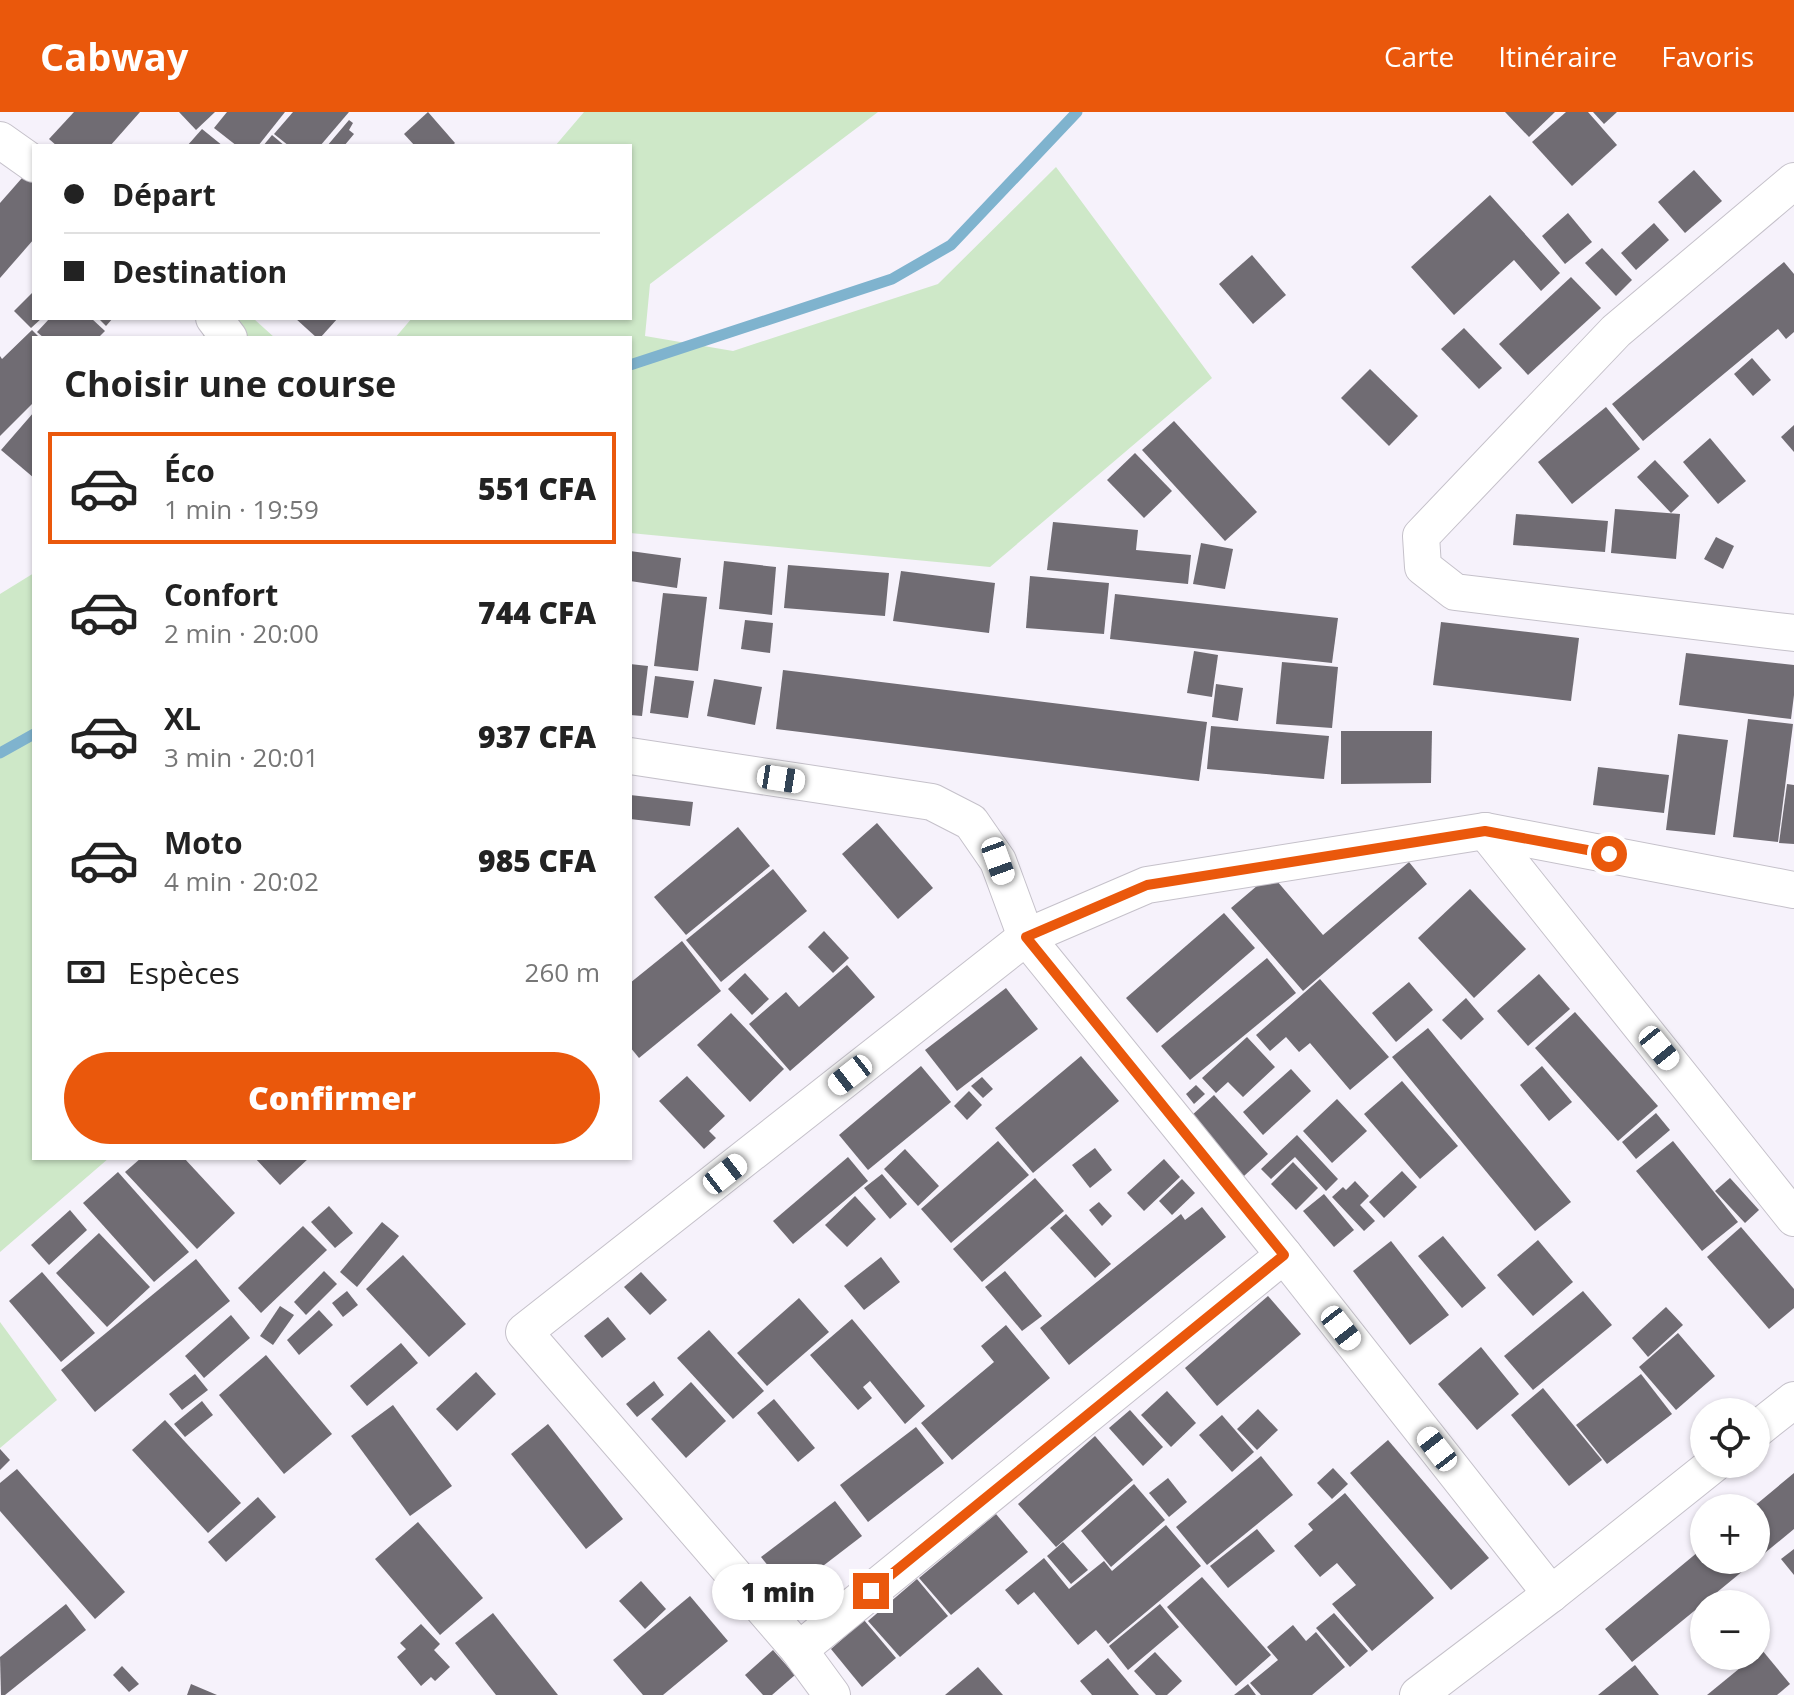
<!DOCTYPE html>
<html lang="fr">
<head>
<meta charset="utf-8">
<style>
	body { margin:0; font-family:"Open Sans",sans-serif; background:#f2f2f2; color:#222; height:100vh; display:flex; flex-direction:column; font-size:30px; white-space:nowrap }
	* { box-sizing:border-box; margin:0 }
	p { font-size:26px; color:#767676 }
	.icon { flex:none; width:44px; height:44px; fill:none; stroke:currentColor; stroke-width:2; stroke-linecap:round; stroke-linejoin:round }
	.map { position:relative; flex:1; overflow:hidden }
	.drawer { position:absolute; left:32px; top:224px; width:600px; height:824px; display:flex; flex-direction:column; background:#fff; border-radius:0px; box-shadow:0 2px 6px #0004 }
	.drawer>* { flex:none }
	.guide { position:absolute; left:32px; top:32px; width:600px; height:176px; border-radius:0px; box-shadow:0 2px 6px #0004; display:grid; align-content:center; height:176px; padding:0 32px; background:#fff }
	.fabs { position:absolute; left:1690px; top:1286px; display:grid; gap:16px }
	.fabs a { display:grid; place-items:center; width:80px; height:80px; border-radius:50%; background:#fff; box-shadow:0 2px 6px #0004; font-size:40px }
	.end { position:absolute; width:36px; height:36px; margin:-18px; border:10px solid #ea580c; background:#fff; box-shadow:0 0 0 4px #fff }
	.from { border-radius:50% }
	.bubble { position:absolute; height:56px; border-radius:28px; background:#fff; box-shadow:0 2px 6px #0004; font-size:26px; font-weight:800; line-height:56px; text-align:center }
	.car { position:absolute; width:24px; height:48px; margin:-24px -12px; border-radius:10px; box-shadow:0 0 6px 2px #0007; background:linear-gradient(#fff 24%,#345 0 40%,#fff 0 76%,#345 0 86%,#fff 0) }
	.guide b { display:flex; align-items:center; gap:28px; height:76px; font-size:30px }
	.guide b+b { border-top:2px solid #e0e0e0 }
	.guide i { width:20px; height:20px; background:#222 }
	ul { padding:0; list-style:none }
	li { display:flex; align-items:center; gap:24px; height:112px; margin:0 16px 12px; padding:0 16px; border:4px solid transparent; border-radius:0px }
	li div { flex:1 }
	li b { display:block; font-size:30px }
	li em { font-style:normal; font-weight:800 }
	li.selected { border-color:#ea580c }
	li>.icon { width:72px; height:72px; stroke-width:1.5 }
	h2 { padding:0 32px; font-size:36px; line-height:96px }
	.pay { display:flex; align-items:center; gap:20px; height:88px; padding:0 32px; font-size:30px }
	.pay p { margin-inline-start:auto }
	.primary-button { display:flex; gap:16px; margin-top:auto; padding:16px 32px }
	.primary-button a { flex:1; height:92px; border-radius:48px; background:#ea580c; color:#fff; font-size:32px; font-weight:800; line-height:92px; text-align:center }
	header { display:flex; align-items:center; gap:48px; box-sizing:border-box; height:112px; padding:0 40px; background:#ea580c; color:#fff }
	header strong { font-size:38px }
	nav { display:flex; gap:44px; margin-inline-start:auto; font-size:28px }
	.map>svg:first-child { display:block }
	.green { fill:#cee8c8 }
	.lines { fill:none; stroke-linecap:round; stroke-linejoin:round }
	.stream { stroke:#7fb3ce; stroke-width:11 }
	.building { fill:#706c73 }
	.street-casing { stroke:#c5c1ca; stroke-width:38 }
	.street { stroke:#fff; stroke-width:36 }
	.route { stroke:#ea580c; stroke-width:10 }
</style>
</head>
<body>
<header>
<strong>Cabway</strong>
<nav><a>Carte</a><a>Itinéraire</a><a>Favoris</a></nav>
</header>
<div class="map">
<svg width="1794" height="1583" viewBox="0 0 1794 1583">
	<rect width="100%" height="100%" fill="#f6f2fb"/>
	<g class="green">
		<path d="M584,0H878L650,172L645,224L733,239L938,172L1056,55L1212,266L990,455L630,421V226H395L412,206H630V34H555Z"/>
		<path d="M211,206H253L275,226H202Z"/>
		<path d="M34,461V1046H109L0,1140V482Z"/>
		<path d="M0,1210L57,1288L0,1336Z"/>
	</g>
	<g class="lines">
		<g class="stream">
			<path d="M630,253L892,167L951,133L1077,0"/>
			<path d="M0,641L34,622"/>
		</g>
	</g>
	<g class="building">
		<path d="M74,0H140L110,34H57L49,27Z"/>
		<path d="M179,0H215L196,18Z"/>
		<path d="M227,0H285L258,34H237L214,16Z"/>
		<path d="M293,0H349L320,34H289L274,22Z"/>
		<path d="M428,0L455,31L452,34H415L404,22Z"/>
		<path d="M1505,0H1555L1529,25Z"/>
		<path d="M1566,0H1588L1617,33L1572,74L1532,30Z"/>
		<path d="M1593,0H1617L1604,12Z"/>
		<path d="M349,8L353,11L349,18L354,22L344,34H327Z"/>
		<path d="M202,17L223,34H187Z"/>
		<path d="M272,23L285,34H263Z"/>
		<path d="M29,58L34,62V127L0,166V91Z"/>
		<path d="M1694,58L1722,89L1685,121L1658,90Z"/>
		<path d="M1490,83L1560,161L1541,179L1514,148L1454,203L1411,155Z"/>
		<path d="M1568,101L1592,130L1565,152L1542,124Z"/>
		<path d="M1654,111L1669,128L1636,158L1621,141Z"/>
		<path d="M1602,136L1632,168L1616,184L1585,151Z"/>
		<path d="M1252,143L1286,183L1253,212L1219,172Z"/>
		<path d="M1784,150L1794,162V220L1786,227L1778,217L1643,329L1612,292Z"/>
		<path d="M1571,165L1601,196L1528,263L1499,232Z"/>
		<path d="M34,179V206H42L31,216L14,199Z"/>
		<path d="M50,206H91L105,219L98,226H44L37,220Z"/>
		<path d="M98,206H113L106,214Z"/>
		<path d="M295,206H338L320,226H317Z"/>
		<path d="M1464,216L1502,256L1479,277L1441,237Z"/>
		<path d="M32,218L40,226H34V290L0,324V244L2,247Z"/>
		<path d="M1752,246L1771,268L1753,284L1734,262Z"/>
		<path d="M1370,257L1418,304L1389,334L1341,286Z"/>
		<path d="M1606,295L1640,337L1572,392L1538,350Z"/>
		<path d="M34,300V366L1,338Z"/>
		<path d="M1174,309L1257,400L1225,429L1142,338Z"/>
		<path d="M1794,313V340L1781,325Z"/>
		<path d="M1710,326L1746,369L1718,392L1683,350Z"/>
		<path d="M1135,341L1172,379L1144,406L1107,368Z"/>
		<path d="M1655,348L1689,384L1671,401L1637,365Z"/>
		<path d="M1615,397L1680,402L1676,447L1611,441Z"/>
		<path d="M1516,402L1608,409L1605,440L1513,433Z"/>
		<path d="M1053,410L1138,418L1136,438L1191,443L1188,472L1047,458Z"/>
		<path d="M1716,425L1734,434L1723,457L1704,447Z"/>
		<path d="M1201,431L1233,437L1225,477L1193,472Z"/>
		<path d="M630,439L681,446L677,476L630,469Z"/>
		<path d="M724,449L776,455L772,503L719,497Z"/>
		<path d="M788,453L889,461L885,504L784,496Z"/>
		<path d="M901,459L995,471L989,521L893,509Z"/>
		<path d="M1030,464L1109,471L1104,522L1026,516Z"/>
		<path d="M663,481L707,485L698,559L654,554Z"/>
		<path d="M1115,482L1338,506L1332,551L1110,527Z"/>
		<path d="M745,508L773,511L770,541L741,537Z"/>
		<path d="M1441,510L1579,526L1571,589L1433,573Z"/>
		<path d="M1194,539L1218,543L1212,585L1187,581Z"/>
		<path d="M1686,541L1794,553V583L1791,607L1679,593Z"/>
		<path d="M1282,550L1338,555L1332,616L1276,612Z"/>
		<path d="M630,552L648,554L642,604L630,603Z"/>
		<path d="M783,558L1207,610L1199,669L776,617Z"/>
		<path d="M655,564L694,569L688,606L650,601Z"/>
		<path d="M714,567L762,575L755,613L707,604Z"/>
		<path d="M1216,572L1243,576L1238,609L1212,605Z"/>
		<path d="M1748,607L1793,612L1778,730L1733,725Z"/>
		<path d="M1211,614L1329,624L1324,667L1207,657Z"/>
		<path d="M1341,619H1432L1431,671L1341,672Z"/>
		<path d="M1678,622L1728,628L1715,723L1666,718Z"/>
		<path d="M1598,655L1669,663L1664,701L1593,693Z"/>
		<path d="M1787,672L1794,673V732L1779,731Z"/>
		<path d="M630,683L693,690L690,714L630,707Z"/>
		<path d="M877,711L933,776L898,807L842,742Z"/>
		<path d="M738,715L770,754L686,823L654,785Z"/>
		<path d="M1409,750L1427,772L1303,879L1231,796L1271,762L1323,823Z"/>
		<path d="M773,757L807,799L721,870L686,828Z"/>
		<path d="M1470,777L1526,837L1474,886L1418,826Z"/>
		<path d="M1224,801L1255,836L1157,921L1126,886Z"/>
		<path d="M824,819L849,846L833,861L808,835Z"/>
		<path d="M682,829L721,879L639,946L630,935V871Z"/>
		<path d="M1267,846L1296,881L1190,968L1161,934Z"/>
		<path d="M847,853L875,885L790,959L749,912L786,880L799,895Z"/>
		<path d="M745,861L769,887L752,903L728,877Z"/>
		<path d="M1539,862L1570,897L1528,934L1497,899Z"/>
		<path d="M1320,867L1389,945L1350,978L1310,931L1299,940L1286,925L1270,939L1256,923Z"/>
		<path d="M1409,870L1433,898L1396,930L1372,901Z"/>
		<path d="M1006,876L1038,917L957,979L925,938Z"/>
		<path d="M1466,886L1484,907L1461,928L1442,908Z"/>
		<path d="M1575,900L1658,994L1618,1029L1535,936Z"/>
		<path d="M731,901L784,957L750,990L697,933Z"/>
		<path d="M1428,916L1571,1090L1535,1119L1392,945Z"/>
		<path d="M1247,925L1275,955L1243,985L1228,970L1216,981L1202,966Z"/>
		<path d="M1081,944L1119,989L1033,1061L995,1016Z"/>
		<path d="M921,954L951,990L868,1058L839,1023Z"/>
		<path d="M1542,954L1572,990L1549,1009L1520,973Z"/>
		<path d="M1291,957L1311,979L1263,1023L1243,1000Z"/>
		<path d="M687,964L725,1004L709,1019L716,1026L704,1037L659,989Z"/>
		<path d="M982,965L993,977L983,986L971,974Z"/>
		<path d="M1402,969L1458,1034L1420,1067L1364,1002Z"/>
		<path d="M1196,973L1205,982L1194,992L1186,982Z"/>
		<path d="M969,979L982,993L967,1008L954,994Z"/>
		<path d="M1214,983L1268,1042L1244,1064L1190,1005Z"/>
		<path d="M1337,987L1367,1019L1332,1051L1303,1019Z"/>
		<path d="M1656,1001L1670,1018L1636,1047L1622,1030Z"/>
		<path d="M1297,1023L1338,1067L1326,1079L1295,1045L1271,1067L1261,1057Z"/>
		<path d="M998,1029L1029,1063L951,1131L921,1097Z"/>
		<path d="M1673,1029L1738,1110L1702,1139L1636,1059Z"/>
		<path d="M1095,1036L1112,1058L1090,1076L1072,1053Z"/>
		<path d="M905,1037L939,1074L918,1094L884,1057Z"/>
		<path d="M848,1045L868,1069L793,1132L773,1109Z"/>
		<path d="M141,1046H184L235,1101L197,1137L125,1060Z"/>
		<path d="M255,1046H309L280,1073Z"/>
		<path d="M1164,1047L1180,1065L1144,1099L1127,1081Z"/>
		<path d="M1293,1050L1318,1076L1296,1098L1271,1072Z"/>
		<path d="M1402,1059L1417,1075L1384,1106L1369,1090Z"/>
		<path d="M118,1060L189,1140L154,1170L83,1091Z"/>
		<path d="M882,1062L907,1092L890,1107L864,1076Z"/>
		<path d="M1035,1066L1064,1099L982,1170L953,1137Z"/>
		<path d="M1730,1066L1759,1098L1745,1111L1715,1079Z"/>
		<path d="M1182,1067L1195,1081L1172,1103L1159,1089Z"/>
		<path d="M1355,1069L1369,1084L1360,1093L1375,1109L1364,1119L1332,1085L1343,1075L1346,1078Z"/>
		<path d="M1324,1082L1354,1118L1334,1135L1303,1099Z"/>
		<path d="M855,1084L876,1107L847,1135L825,1113Z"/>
		<path d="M1099,1090L1112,1104L1102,1114L1089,1098Z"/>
		<path d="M329,1094L353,1121L335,1136L311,1110Z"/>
		<path d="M1202,1095L1226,1125L1069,1253L1040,1216L1181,1102L1185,1108Z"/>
		<path d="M70,1098L87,1118L49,1153L31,1133Z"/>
		<path d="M1066,1102L1111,1152L1095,1166L1050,1116Z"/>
		<path d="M382,1110L399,1124L357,1175L340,1160Z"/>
		<path d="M303,1114L327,1138L261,1201L238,1176Z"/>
		<path d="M1741,1115L1794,1177V1196L1769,1217L1707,1145Z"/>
		<path d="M99,1121L150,1175L107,1215L56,1161Z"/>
		<path d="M1443,1124L1486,1176L1462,1196L1418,1144Z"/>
		<path d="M1538,1128L1573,1170L1533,1204L1497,1163Z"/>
		<path d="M1391,1129L1449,1203L1410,1233L1353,1159Z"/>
		<path d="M403,1143L466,1212L429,1245L366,1177Z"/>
		<path d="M881,1145L900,1170L864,1198L844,1174Z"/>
		<path d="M196,1147L230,1189L95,1300L61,1258Z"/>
		<path d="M324,1159L337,1172L306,1203L294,1190Z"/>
		<path d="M1005,1159L1042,1204L1022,1219L985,1175Z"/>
		<path d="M42,1160L95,1221L61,1250L9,1189Z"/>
		<path d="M641,1160L667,1188L650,1203L624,1175Z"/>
		<path d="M347,1179L358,1193L343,1205L332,1191Z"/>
		<path d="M1583,1179L1612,1213L1533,1278L1504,1244Z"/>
		<path d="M1268,1184L1301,1222L1217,1294L1185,1256Z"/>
		<path d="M799,1186L829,1220L767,1274L737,1241Z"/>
		<path d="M280,1194L294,1203L273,1233L260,1224Z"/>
		<path d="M1666,1195L1683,1213L1648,1245L1632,1226Z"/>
		<path d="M319,1198L333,1213L299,1243L287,1228Z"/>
		<path d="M231,1203L250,1226L204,1266L185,1244Z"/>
		<path d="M608,1205L626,1227L602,1246L584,1224Z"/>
		<path d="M852,1207L925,1294L905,1312L870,1269L863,1275L872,1286L858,1298L810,1243Z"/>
		<path d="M1006,1213L1050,1266L952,1348L921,1311L994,1250L981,1234Z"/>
		<path d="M709,1218L764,1279L733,1307L677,1246Z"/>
		<path d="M1678,1221L1715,1264L1676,1298L1639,1255Z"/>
		<path d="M401,1231L418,1251L367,1294L350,1274Z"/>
		<path d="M1481,1235L1519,1282L1477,1318L1438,1272Z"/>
		<path d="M266,1243L332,1322L284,1362L219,1283Z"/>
		<path d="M476,1260L496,1282L457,1319L436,1297Z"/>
		<path d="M195,1262L208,1278L182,1298L169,1282Z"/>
		<path d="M1641,1262L1672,1302L1607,1352L1576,1313Z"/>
		<path d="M654,1269L664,1283L637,1305L626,1292Z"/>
		<path d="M691,1270L726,1309L686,1346L651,1307Z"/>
		<path d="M1543,1276L1602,1348L1569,1374L1511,1303Z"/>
		<path d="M1167,1279L1196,1311L1171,1335L1141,1303Z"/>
		<path d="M774,1287L815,1336L798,1350L757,1301Z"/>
		<path d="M202,1289L213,1303L185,1325L174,1312Z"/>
		<path d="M393,1293L452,1374L410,1404L351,1324Z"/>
		<path d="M1258,1297L1278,1318L1257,1338L1237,1317Z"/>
		<path d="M1130,1298L1163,1335L1143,1354L1109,1316Z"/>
		<path d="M1222,1303L1254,1340L1232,1360L1199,1323Z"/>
		<path d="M165,1308L241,1391L208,1421L132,1338Z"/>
		<path d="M548,1312L623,1407L586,1437L511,1342Z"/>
		<path d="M916,1315L944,1351L868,1410L840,1373Z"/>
		<path d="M1095,1324L1133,1368L1056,1435L1018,1392Z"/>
		<path d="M1388,1328L1489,1446L1451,1478L1350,1361Z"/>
		<path d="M0,1337L10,1348L0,1358Z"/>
		<path d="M1261,1344L1293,1383L1207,1453L1176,1415Z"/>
		<path d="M1333,1356L1348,1372L1332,1387L1317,1371Z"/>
		<path d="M17,1357L125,1480L95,1507L0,1399V1371Z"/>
		<path d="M1794,1361V1417L1632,1550L1605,1517L1704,1435V1448H1756V1396H1752Z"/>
		<path d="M1168,1366L1187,1390L1169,1405L1149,1381Z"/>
		<path d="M1134,1372L1165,1408L1111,1455L1081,1419Z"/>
		<path d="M1345,1381L1434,1486L1372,1539L1332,1492L1356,1473L1337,1451L1320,1465L1294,1434L1313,1418L1308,1412Z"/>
		<path d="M258,1385L276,1405L226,1450L208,1430Z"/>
		<path d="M835,1389L862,1424L789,1480L761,1445Z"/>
		<path d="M996,1402L1028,1440L951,1503L919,1466Z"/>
		<path d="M418,1410L483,1486L440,1523L375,1447Z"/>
		<path d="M1166,1413L1201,1454L1108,1532L1096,1518L1078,1533L1034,1480L1018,1493L1005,1478L1044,1446L1069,1477L1104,1449L1112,1459Z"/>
		<path d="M1257,1417L1275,1439L1228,1476L1210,1454Z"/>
		<path d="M1063,1430L1088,1458L1071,1472L1047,1444Z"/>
		<path d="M1794,1437V1463L1781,1447Z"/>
		<path d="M1202,1465L1271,1543L1236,1574L1167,1495Z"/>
		<path d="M917,1467L948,1504L900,1545L868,1509Z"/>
		<path d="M641,1469L666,1497L645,1517L619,1489Z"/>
		<path d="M690,1484L728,1529L663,1583H643L613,1548Z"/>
		<path d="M66,1492L86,1518L5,1583H1L0,1545Z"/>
		<path d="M1160,1492L1179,1515L1128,1558L1109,1534Z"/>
		<path d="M493,1501L558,1583H496L455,1531Z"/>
		<path d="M1334,1501L1368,1539L1350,1555L1316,1516Z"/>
		<path d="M864,1508L896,1546L862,1575L831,1537Z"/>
		<path d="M421,1512L440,1532L434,1538L450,1555L435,1569L431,1565L421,1574L397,1545L406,1537L400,1531Z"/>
		<path d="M1293,1513L1306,1529L1316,1520L1345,1555L1312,1583H1261L1250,1571L1278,1548L1267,1535Z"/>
		<path d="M1756,1517L1766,1529L1756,1538Z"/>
		<path d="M773,1538L795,1563L772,1583H763L745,1563Z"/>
		<path d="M1762,1538L1790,1572L1777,1583H1707Z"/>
		<path d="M1155,1540L1182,1569L1167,1583H1156L1134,1559Z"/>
		<path d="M1108,1546L1139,1583H1092L1080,1569Z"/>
		<path d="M1635,1553L1659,1583H1598Z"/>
		<path d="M122,1554L139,1572L129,1580L113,1563Z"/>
		<path d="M978,1555L1003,1583H945Z"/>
		<path d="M191,1572L217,1583H187Z"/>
		<path d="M1248,1572L1256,1583H1234Z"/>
	</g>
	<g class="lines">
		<g class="street-casing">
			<g id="street">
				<path d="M0,28L34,52"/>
				<path d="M1794,69L1616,219L1421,424L1423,455L1455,480L1794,521"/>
				<path d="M214,206L229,226"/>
				<path d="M630,644L932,690L971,710L998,749L1026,825L1284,1143L1551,1482"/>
				<path d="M1485,719L1794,1106"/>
				<path d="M1756,1318L1794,1288"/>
				<path d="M799,1538L1284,1143"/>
				<path d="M832,1583L799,1538L524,1220L1026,825L1147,773L1485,719L1794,778"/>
				<path d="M1418,1583L1551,1482L1714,1352"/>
			</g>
		</g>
		<use href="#street" class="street"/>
	</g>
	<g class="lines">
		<path class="route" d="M871,1479L1284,1143L1026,825L1147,773L1485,719L1609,742"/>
	</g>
</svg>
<div class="fabs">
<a><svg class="icon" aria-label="locate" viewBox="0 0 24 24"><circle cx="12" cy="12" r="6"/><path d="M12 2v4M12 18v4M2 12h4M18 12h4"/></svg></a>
<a>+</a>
<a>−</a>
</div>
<i class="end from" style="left:1609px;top:742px"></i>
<i class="end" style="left:871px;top:1479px"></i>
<div class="bubble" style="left:712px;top:1452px;width:132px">1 min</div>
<i class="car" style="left:781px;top:667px;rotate:99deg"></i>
<i class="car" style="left:998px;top:749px;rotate:160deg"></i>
<i class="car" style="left:1659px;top:936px;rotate:141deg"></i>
<i class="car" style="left:850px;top:963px;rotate:232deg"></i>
<i class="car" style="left:725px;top:1062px;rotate:52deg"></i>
<i class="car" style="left:1341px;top:1216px;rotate:142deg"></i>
<i class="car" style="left:1437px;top:1337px;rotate:322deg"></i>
<div class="guide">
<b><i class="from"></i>Départ</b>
<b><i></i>Destination</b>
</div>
<section class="drawer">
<h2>Choisir une course</h2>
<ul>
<li class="selected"><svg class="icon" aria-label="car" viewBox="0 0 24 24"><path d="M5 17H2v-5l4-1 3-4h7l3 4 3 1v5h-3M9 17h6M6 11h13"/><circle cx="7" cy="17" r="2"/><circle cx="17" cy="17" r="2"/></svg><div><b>Éco</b><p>1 min · 19:59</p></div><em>551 CFA</em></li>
<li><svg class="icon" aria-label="car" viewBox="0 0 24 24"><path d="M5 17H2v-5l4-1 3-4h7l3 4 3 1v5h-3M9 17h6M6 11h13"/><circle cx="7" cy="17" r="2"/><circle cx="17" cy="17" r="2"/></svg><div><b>Confort</b><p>2 min · 20:00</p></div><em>744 CFA</em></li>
<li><svg class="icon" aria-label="car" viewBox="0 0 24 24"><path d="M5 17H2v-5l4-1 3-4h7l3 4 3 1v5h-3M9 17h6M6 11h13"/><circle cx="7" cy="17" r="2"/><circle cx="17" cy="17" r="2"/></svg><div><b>XL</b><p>3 min · 20:01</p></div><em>937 CFA</em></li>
<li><svg class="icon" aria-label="car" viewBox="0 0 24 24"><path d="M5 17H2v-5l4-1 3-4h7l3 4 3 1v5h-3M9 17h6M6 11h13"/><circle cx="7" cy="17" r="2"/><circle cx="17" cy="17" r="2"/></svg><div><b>Moto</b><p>4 min · 20:02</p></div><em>985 CFA</em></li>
</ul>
<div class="pay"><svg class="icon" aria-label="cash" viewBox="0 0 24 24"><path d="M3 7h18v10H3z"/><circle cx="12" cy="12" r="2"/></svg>Espèces<p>260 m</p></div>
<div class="primary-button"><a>Confirmer</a></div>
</section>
</div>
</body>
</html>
